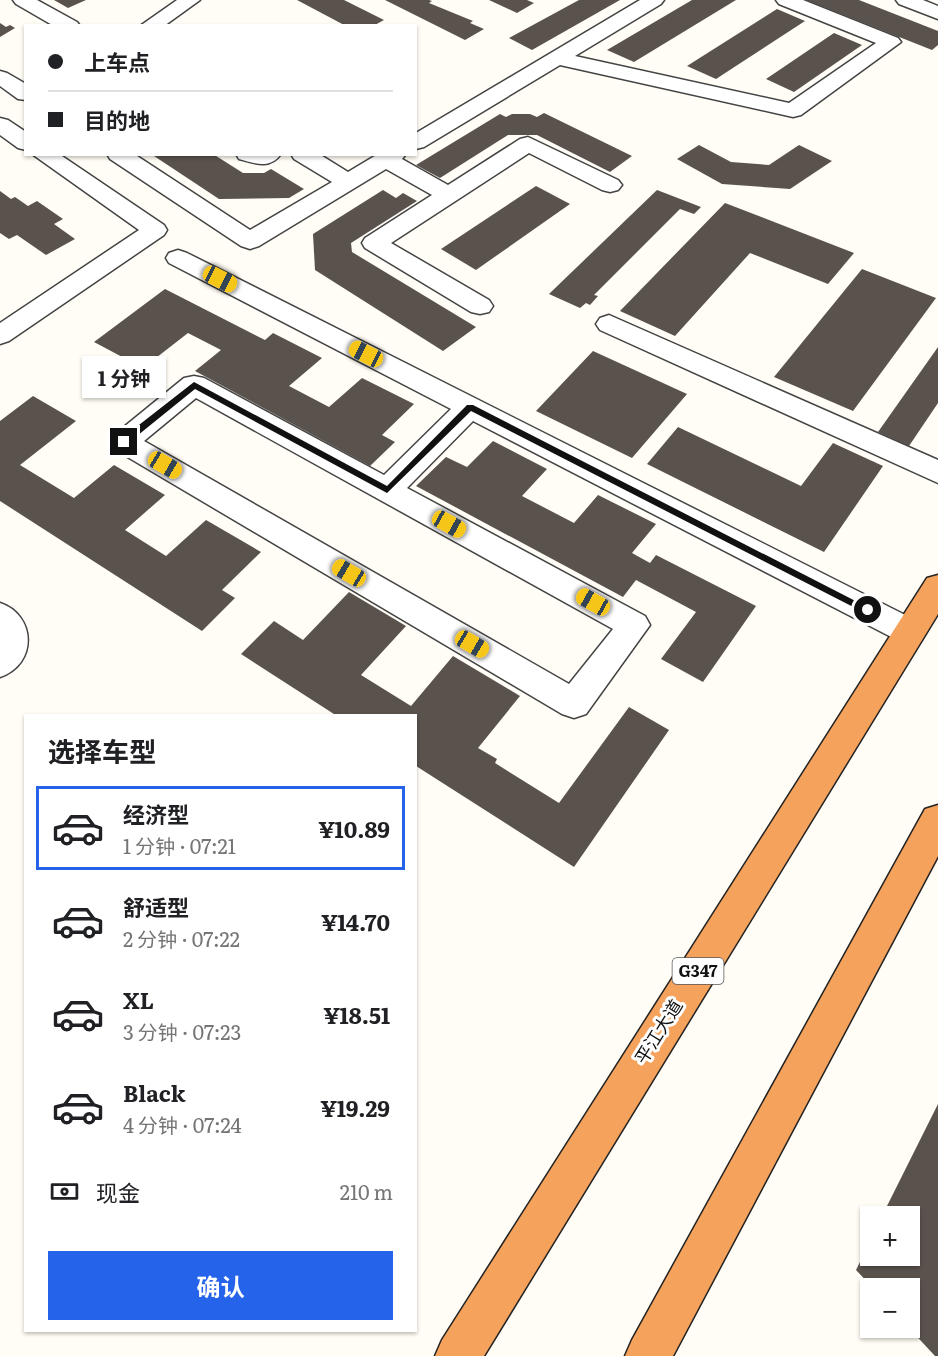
<!DOCTYPE html>
<html lang="zh">
<head>
<meta charset="utf-8">
<style>
	body { margin:0; font-family:Literata,"Noto Sans SC",serif; background:#f6f6f6; color:#202124; height:100vh; display:flex; flex-direction:column; font-size:22px; white-space:nowrap }
	* { box-sizing:border-box; margin:0 }
	p { font-size:20px; color:#757577 }
	.icon { flex:none; width:33px; height:33px; fill:none; stroke:currentColor; stroke-width:2; stroke-linecap:round; stroke-linejoin:round }
	.map { position:relative; flex:1; overflow:hidden }
	.drawer { position:absolute; left:24px; top:714px; width:393px; height:618px; display:flex; flex-direction:column; background:#fff; border-radius:0px; box-shadow:0 2px 4px #0004 }
	.drawer>* { flex:none }
	.hud { position:absolute; left:24px; top:24px; width:393px; height:132px; border-radius:0px; box-shadow:0 2px 4px #0004; display:grid; align-content:center; height:132px; padding:0 24px; background:#fff }
	.fabs { position:absolute; left:860px; top:1206px; display:grid; gap:12px }
	.fabs a { display:grid; place-items:center; width:60px; height:60px; border-radius:0px; background:#fff; box-shadow:0 2px 4px #0004; font-size:30px }
	.end { position:absolute; width:27px; height:27px; margin:-14px; border:8px solid #111; background:#fff; box-shadow:0 0 0 3px #fff }
	.from { border-radius:50% }
	.bubble { position:absolute; height:42px; border-radius:0px; background:#fff; box-shadow:0 2px 4px #0004; font-size:20px; font-weight:700; line-height:42px; text-align:center }
	.car { position:absolute; width:18px; height:36px; margin:-18px -9px; border-radius:8px; box-shadow:0 0 4px 2px #0007; background:linear-gradient(#f5c518 24%,#345 0 40%,#f5c518 0 76%,#345 0 86%,#f5c518 0) }
	.hud b { display:flex; align-items:center; gap:21px; height:57px; font-size:22px }
	.hud b+b { border-top:2px solid #e0e0e0 }
	.hud i { width:15px; height:15px; background:#202124 }
	ul { padding:0; list-style:none }
	li { display:flex; align-items:center; gap:18px; height:84px; margin:0 12px 9px; padding:0 12px; border:3px solid transparent; border-radius:0px }
	li div { flex:1 }
	li b { display:block; font-size:22px }
	li em { font-style:normal; font-weight:700 }
	li.current { border-color:#2563eb }
	li>.icon { width:54px; height:54px; stroke-width:1.5 }
	h2 { padding:0 24px; font-size:27px; line-height:72px }
	.pay { display:flex; align-items:center; gap:15px; height:66px; padding:0 24px; font-size:22px }
	.pay p { margin-inline-start:auto }
	.button { display:flex; gap:12px; margin-top:auto; padding:12px 24px }
	.button a { flex:1; height:69px; border-radius:0px; background:#2563eb; color:#fff; font-size:24px; font-weight:700; line-height:69px; text-align:center }
	.map>svg:first-child { display:block }
	.building { fill:#5a524d }
	.lines { fill:none; stroke-linecap:round; stroke-linejoin:round }
	.minor-casing { stroke:#444; stroke-width:3 }
	.highway-casing { stroke:#222; stroke-width:3 }
	.minor { fill:#fff; fill-rule:evenodd }
	.highway { fill:#f5a25d; fill-rule:evenodd }
	.route { fill:#111 }
	.labels { text-anchor:middle; stroke-width:6; stroke-linejoin:round; paint-order:stroke }
	.shield { fill:#fff; stroke:#585858; stroke-width:1.5 }
	.shield-label { font-size:16px; font-weight:bold; fill:#111 }
	.street-label { font-size:18px; fill:#111; stroke:#fff }
</style>
</head>
<body>
<div class="map">
<svg width="938" height="1356" viewBox="0 0 938 1356">
	<rect width="100%" height="100%" fill="#fffdf5"/>
	<g class="building">
		<path d="M54,0H86L68,8Z"/>
		<path d="M297,0H344L384,20L373,26H346Z"/>
		<path d="M385,0H429L432,1L429,3L473,21L470,23L484,29L465,40Z"/>
		<path d="M489,0H527L534,3L517,13Z"/>
		<path d="M579,0H620L532,50L509,38Z"/>
		<path d="M692,0H736L634,62L607,50Z"/>
		<path d="M806,0H859L938,31V45L932,50Z"/>
		<path d="M777,9L805,21L716,79L687,66Z"/>
		<path d="M0,23L6,27L10,25L15,28L0,37Z"/>
		<path d="M834,33L862,45L794,92L766,79Z"/>
		<path d="M544,113L632,156L610,172L537,135H508L440,178L416,165L500,114L506,117L512,114H530L537,117Z"/>
		<path d="M699,145L731,162L769,165L799,145L832,161L790,189L722,184L677,159Z"/>
		<path d="M151,154H213L243,173H264L271,169L304,189L289,198L219,199Z"/>
		<path d="M536,186L570,204L476,270L441,249Z"/>
		<path d="M383,190L396,198L403,193L417,201L351,243L352,252L476,327L443,351L315,270L313,234Z"/>
		<path d="M657,190L701,207L694,214L680,209L594,295L598,296L590,305L586,303L580,308L549,294Z"/>
		<path d="M0,191L11,199L15,197L28,206L37,201L63,219L54,224L75,239L46,255L17,235L9,239L0,233Z"/>
		<path d="M725,203L854,253L828,284L750,253L675,336L620,311Z"/>
		<path d="M862,269L936,298L853,411L774,377Z"/>
		<path d="M165,289L265,340L273,333L322,358L289,386L329,407L362,378L414,404L382,435L395,442L370,466L195,371L221,350L188,333L143,368L94,342Z"/>
		<path d="M938,347V403L909,446L878,432Z"/>
		<path d="M593,351L687,394L632,458L536,411Z"/>
		<path d="M33,396L76,421L20,465L74,498L114,465L165,495L125,530L166,556L206,520L261,552L222,590L235,598L202,631L0,501V421Z"/>
		<path d="M678,427L801,486L833,443L883,466L824,552L647,464Z"/>
		<path d="M493,441L547,469L522,496L574,523L598,495L656,524L632,553L650,563L656,555L756,606L703,682L661,659L696,612L636,580L623,597L416,486L446,457L467,467Z"/>
		<path d="M349,592L406,626L361,675L411,706L453,656L520,696L478,748L497,759L495,763L559,803L629,707L669,730L574,867L416,766V716H337L241,654L274,621L303,640Z"/>
		<path d="M938,1104V1356H935L909,1328V1288H873L856,1270L870,1242V1256H909V1216H882Z"/>
	</g>
	<g class="lines">
		<g class="minor-casing">
			<g id="minor">
				<path d="M13,0H37L77,22L80,26H54L16,4Z"/>
				<path d="M177,0H200L164,26H140Z"/>
				<path d="M640,0H664L661,4L575,56L789,103L876,43L779,4L776,0H803L898,38L901,42L801,115L793,117L560,65L424,147L416,149V133Z"/>
				<path d="M896,0H923L938,6V19L899,4Z"/>
				<path d="M0,71L7,73L26,84V100L18,99L0,86Z"/>
				<path d="M0,118L8,120L26,132V150L18,148L0,135Z"/>
				<path d="M528,137L618,180L622,185L618,190L610,192L602,190L529,153L391,243L489,300L493,306L489,312L480,314L471,312L365,248L362,243L365,238L432,195L386,169L259,246L250,249L241,246L110,159L107,154H134L250,230L332,182L294,159L291,154H319L348,172L378,154H406L402,159L448,185L520,139Z"/>
				<path d="M32,154H59L164,225L167,230L164,235L9,341L0,344V323L139,230Z"/>
				<path d="M236,154H281C270,170 254,163 239,159Z"/>
				<path d="M178,250L187,253L921,623L926,632L921,641L910,645L899,641L473,421L407,488L645,616L650,625L586,714L574,718L562,714L114,449L110,442L114,435L184,378L194,376L204,378L384,475L451,409L169,263L166,258L169,253ZM196,398L613,629L569,684L144,441Z"/>
				<path d="M609,315L938,460V483L600,330L596,324L600,318Z"/>
				<path d="M0,603C36,615 38,664 0,677Z"/>
			</g>
		</g>
		<g class="highway-casing">
			<g id="highway">
				<path d="M938,575V614L484,1356H435L442,1340L927,578Z"/>
				<path d="M938,805V856L673,1356H625L632,1340L925,809Z"/>
			</g>
		</g>
		<use href="#minor" class="minor"/>
		<use href="#highway" class="highway"/>
	</g>
	<path class="route" d="M194,382L387,486L467,405H473L873,610L868,614L865,613L471,411L387,493L195,389L127,444H121V439Z"/>
	<g class="labels">
		<rect class="shield" x="672.5" y="958" width="51" height="26" rx="4.5"/>
		<g class="shield-label">
			<text x="698" y="977">G347</text>
		</g>
		<g class="street-label">
			<text transform="translate(659 1032) rotate(-58)" y="6">平江大道</text>
		</g>
	</g>
</svg>
<div class="fabs">
<a>+</a>
<a>−</a>
</div>
<i class="end from" style="left:868px;top:610px"></i>
<i class="end" style="left:124px;top:442px"></i>
<div class="bubble" style="left:82px;top:356px;width:84px">1 分钟</div>
<i class="car" style="left:220px;top:279px;rotate:117deg"></i>
<i class="car" style="left:366px;top:354px;rotate:297deg"></i>
<i class="car" style="left:165px;top:465px;rotate:120deg"></i>
<i class="car" style="left:449px;top:524px;rotate:119deg"></i>
<i class="car" style="left:349px;top:573px;rotate:300deg"></i>
<i class="car" style="left:593px;top:602px;rotate:299deg"></i>
<i class="car" style="left:472px;top:644px;rotate:120deg"></i>
<div class="hud">
<b><i class="from"></i>上车点</b>
<b><i></i>目的地</b>
</div>
<section class="drawer">
<h2>选择车型</h2>
<ul>
<li class="current"><svg class="icon" aria-label="car" viewBox="0 0 24 24"><path d="M5 17H2v-5l4-1 3-4h7l3 4 3 1v5h-3M9 17h6M6 11h13"/><circle cx="7" cy="17" r="2"/><circle cx="17" cy="17" r="2"/></svg><div><b>经济型</b><p>1 分钟 · 07:21</p></div><em>¥10.89</em></li>
<li><svg class="icon" aria-label="car" viewBox="0 0 24 24"><path d="M5 17H2v-5l4-1 3-4h7l3 4 3 1v5h-3M9 17h6M6 11h13"/><circle cx="7" cy="17" r="2"/><circle cx="17" cy="17" r="2"/></svg><div><b>舒适型</b><p>2 分钟 · 07:22</p></div><em>¥14.70</em></li>
<li><svg class="icon" aria-label="car" viewBox="0 0 24 24"><path d="M5 17H2v-5l4-1 3-4h7l3 4 3 1v5h-3M9 17h6M6 11h13"/><circle cx="7" cy="17" r="2"/><circle cx="17" cy="17" r="2"/></svg><div><b>XL</b><p>3 分钟 · 07:23</p></div><em>¥18.51</em></li>
<li><svg class="icon" aria-label="car" viewBox="0 0 24 24"><path d="M5 17H2v-5l4-1 3-4h7l3 4 3 1v5h-3M9 17h6M6 11h13"/><circle cx="7" cy="17" r="2"/><circle cx="17" cy="17" r="2"/></svg><div><b>Black</b><p>4 分钟 · 07:24</p></div><em>¥19.29</em></li>
</ul>
<div class="pay"><svg class="icon" aria-label="cash" viewBox="0 0 24 24"><path d="M3 7h18v10H3z"/><circle cx="12" cy="12" r="2"/></svg>现金<p>210 m</p></div>
<div class="button"><a>确认</a></div>
</section>
</div>
</body>
</html>
